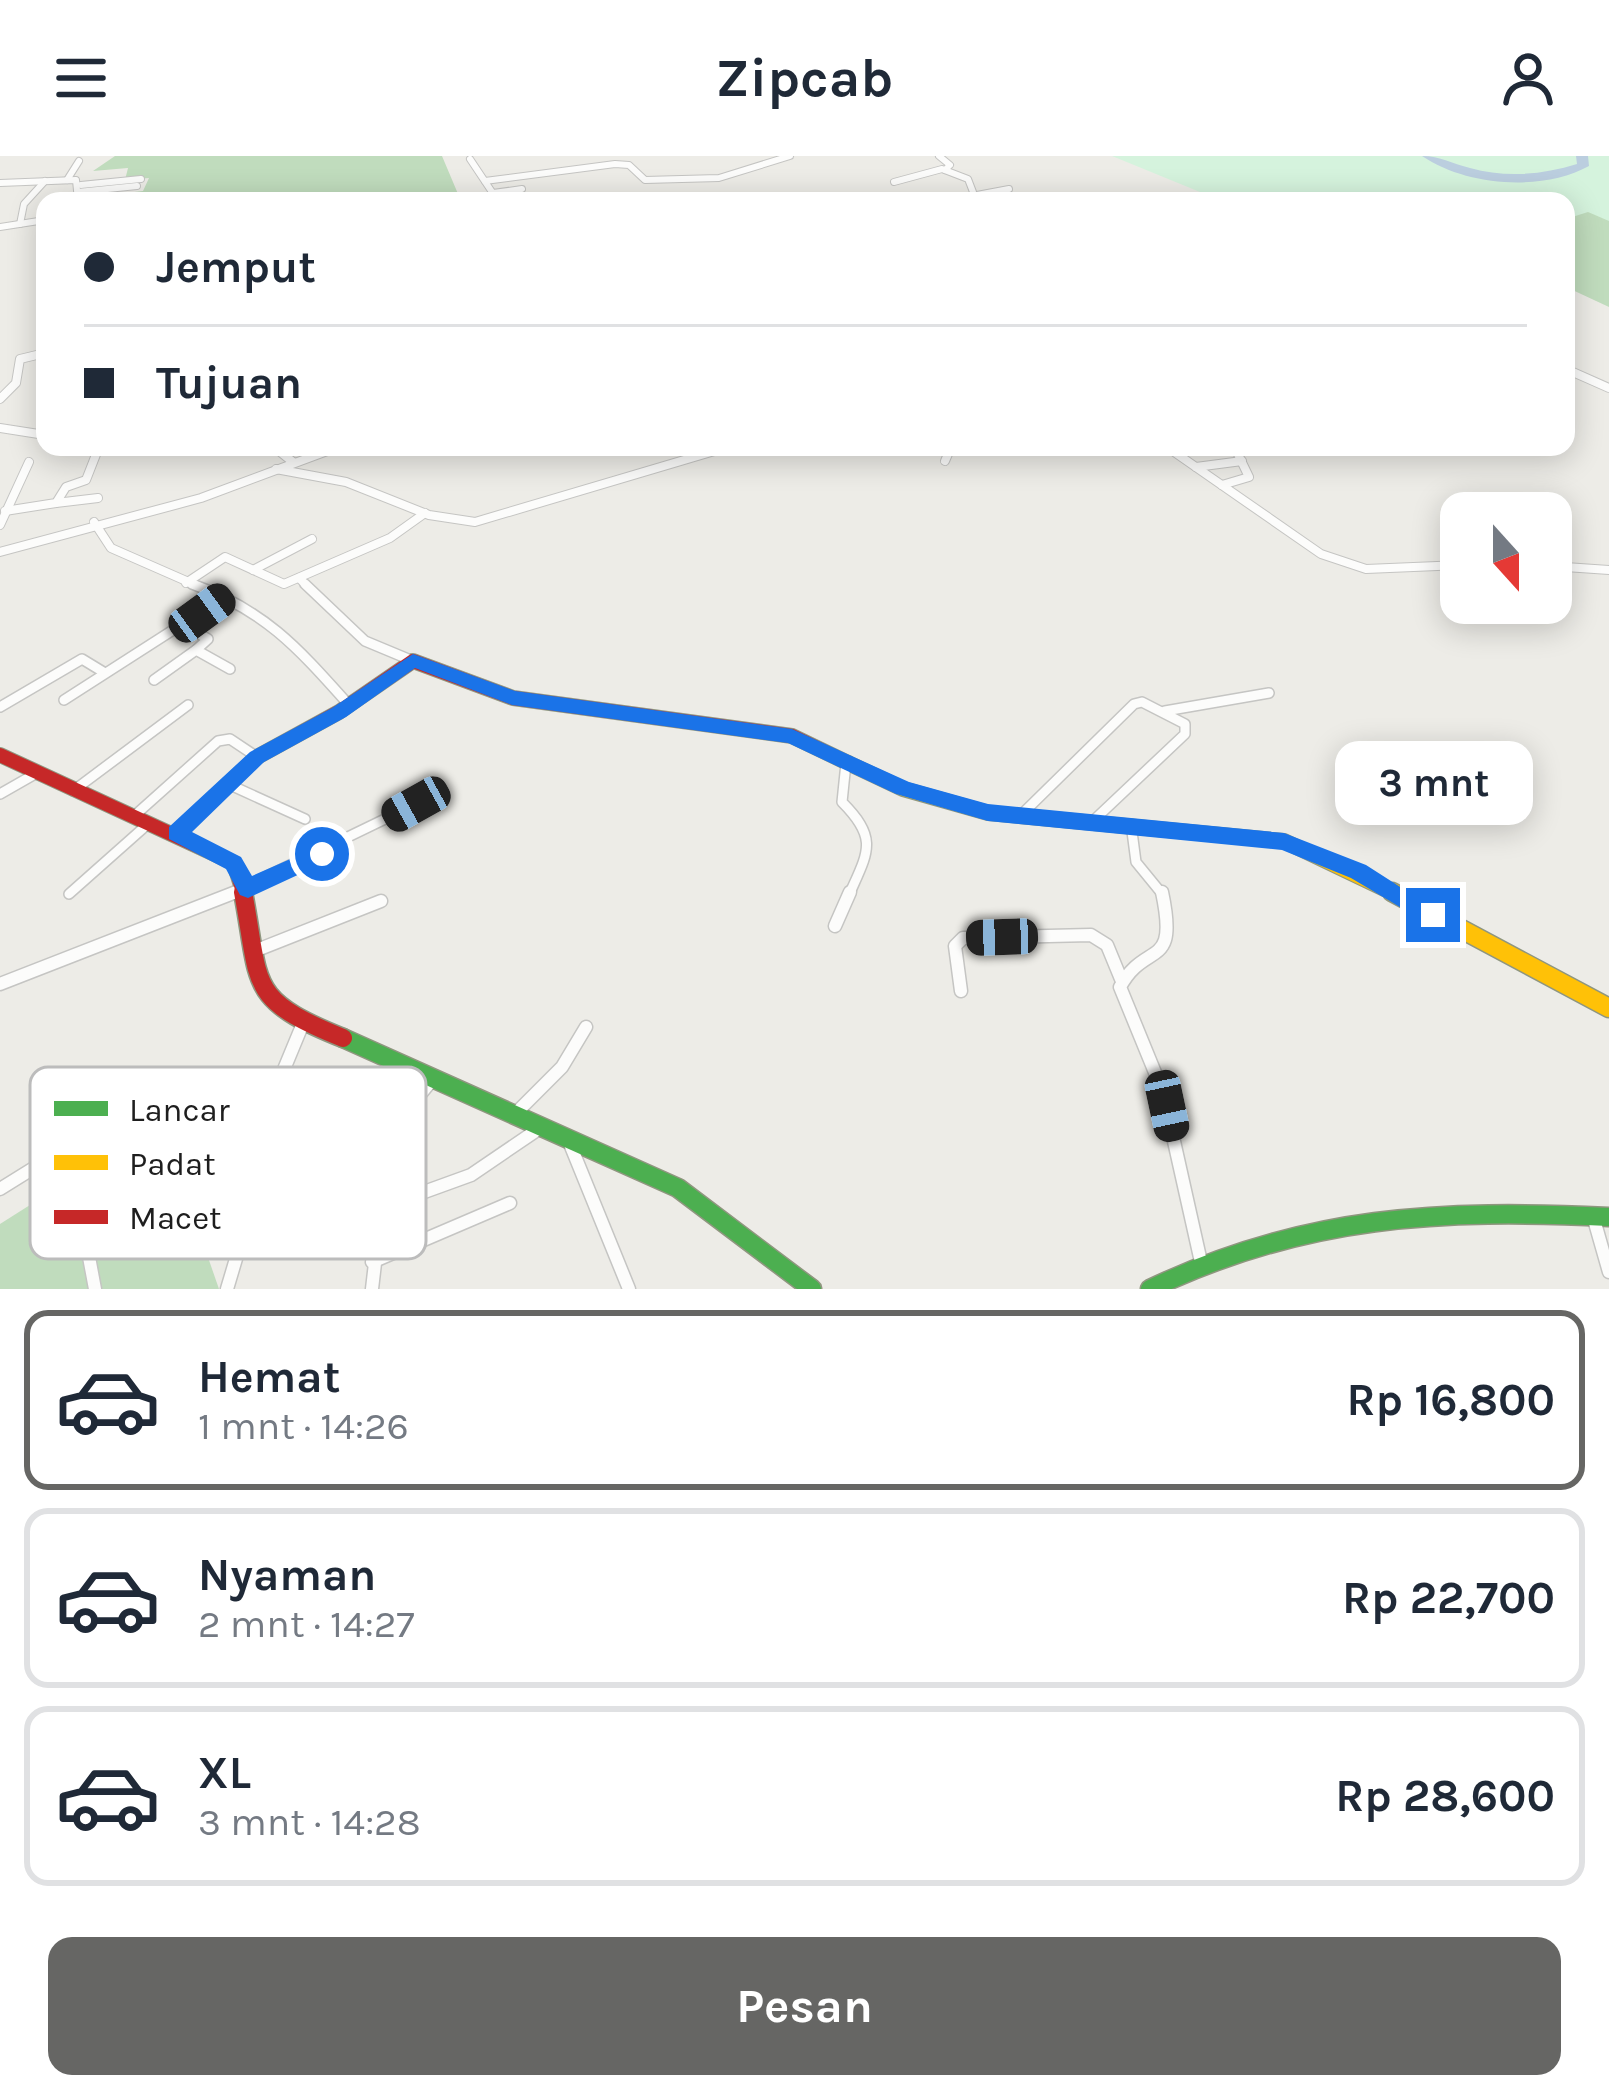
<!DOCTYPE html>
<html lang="id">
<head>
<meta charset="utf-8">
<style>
	body { margin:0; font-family:Karla,sans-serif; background:#f6f6f7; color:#1f2937; height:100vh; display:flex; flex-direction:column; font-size:45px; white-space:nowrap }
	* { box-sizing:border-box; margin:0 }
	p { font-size:39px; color:#747a83 }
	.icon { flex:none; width:66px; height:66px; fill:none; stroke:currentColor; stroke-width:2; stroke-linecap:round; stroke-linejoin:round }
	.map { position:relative; height:1133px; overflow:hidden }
	.side { display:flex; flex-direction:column; background:#fff; flex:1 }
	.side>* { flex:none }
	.guide { position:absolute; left:36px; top:36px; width:1539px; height:264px; border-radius:24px; box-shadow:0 6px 30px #0003; display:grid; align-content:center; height:264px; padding:0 48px; background:#fff }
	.needle { width:78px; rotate:159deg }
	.controls { position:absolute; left:1440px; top:336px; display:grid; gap:24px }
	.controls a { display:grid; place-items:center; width:132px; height:132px; border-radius:24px; background:#fff; box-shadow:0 6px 30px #0003; font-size:60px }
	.end { position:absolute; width:54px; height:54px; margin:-27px; border:15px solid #1a73e8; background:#fff; box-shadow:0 0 0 6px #fff }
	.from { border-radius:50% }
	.bubble { position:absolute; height:84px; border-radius:24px; background:#fff; box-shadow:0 6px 30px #0003; font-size:39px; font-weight:700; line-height:84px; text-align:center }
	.car { position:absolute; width:36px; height:72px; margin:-36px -18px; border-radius:15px; box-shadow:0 0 9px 3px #0007; background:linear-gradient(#222 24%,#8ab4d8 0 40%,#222 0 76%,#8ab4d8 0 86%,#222 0) }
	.guide b { display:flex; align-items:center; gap:42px; height:114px; font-size:45px }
	.guide b+b { border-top:3px solid #e0e1e3 }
	.guide i { width:30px; height:30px; background:#1f2937 }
	ul { padding:21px 0 0; list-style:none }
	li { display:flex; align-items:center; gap:36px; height:180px; margin:0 24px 18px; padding:0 24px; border:6px solid #e0e1e3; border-radius:24px }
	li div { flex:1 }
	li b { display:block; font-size:45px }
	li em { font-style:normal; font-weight:700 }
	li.selected { border-color:#666664 }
	li>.icon { width:108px; height:108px; stroke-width:1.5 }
	.primary-button { display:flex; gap:24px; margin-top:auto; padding:24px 48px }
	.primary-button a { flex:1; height:138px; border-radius:24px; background:#666664; color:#fff; font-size:48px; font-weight:700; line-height:138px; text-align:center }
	header { display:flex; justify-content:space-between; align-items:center; height:156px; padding:0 48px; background:#fff; font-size:54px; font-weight:700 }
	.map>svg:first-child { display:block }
	.forest { fill:#c0dcbd }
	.park { fill:#d5f3dd }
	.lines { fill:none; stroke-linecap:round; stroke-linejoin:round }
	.river { fill:#bbcedf; fill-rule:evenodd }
	.street-far3-casing { stroke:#c5c5c3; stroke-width:8 }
	.street-far2-casing { stroke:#c5c5c3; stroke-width:10 }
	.street-far1-casing { stroke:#c5c5c3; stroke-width:12 }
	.street-casing { stroke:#c5c5c3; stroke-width:15 }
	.fast-casing { stroke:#8f967f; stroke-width:21 }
	.slow-far1-casing { stroke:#8f967f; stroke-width:16 }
	.slow-casing { stroke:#8f967f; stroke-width:21 }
	.jam-far1-casing { stroke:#8f967f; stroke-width:16 }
	.jam-casing { stroke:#8f967f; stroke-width:21 }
	.street-far3 { stroke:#fcfcfb; stroke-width:6 }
	.street-far2 { stroke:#fcfcfb; stroke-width:8 }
	.street-far1 { stroke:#fcfcfb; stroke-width:9 }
	.street { stroke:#fcfcfb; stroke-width:12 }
	.fast { stroke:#4caf50; stroke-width:18 }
	.slow-far1 { stroke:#ffc107; stroke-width:14 }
	.slow { stroke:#ffc107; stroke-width:18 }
	.jam-far1 { stroke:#c62828; stroke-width:14 }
	.jam { stroke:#c62828; stroke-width:18 }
	.route { fill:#1a73e8 }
	.key { fill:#fff; stroke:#bcbcbc; stroke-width:3 }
	.key-label { font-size:33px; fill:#1e1e1e }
</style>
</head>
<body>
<header><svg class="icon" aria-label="menu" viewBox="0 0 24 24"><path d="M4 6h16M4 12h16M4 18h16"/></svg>Zipcab<svg class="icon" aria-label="person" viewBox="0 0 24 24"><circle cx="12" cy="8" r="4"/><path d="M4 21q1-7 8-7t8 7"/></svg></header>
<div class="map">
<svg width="1609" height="1133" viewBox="0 0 1609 1133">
	<rect width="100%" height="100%" fill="#edece7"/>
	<g class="forest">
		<path d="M115,0H442L461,45H118L126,37L143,35L149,22L125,24L128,12L93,15Z"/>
		<path d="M1609,16V151L1566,131V45H1204Z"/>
		<path d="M161,966L219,1133H0V1068Z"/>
	</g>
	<path class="park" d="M1112,0H1609V65L1588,56L1566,63V45H1222Z"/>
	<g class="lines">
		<path class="river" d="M1422,0C1440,0 1453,8 1470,12C1505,22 1542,19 1577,8L1576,0H1588L1589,10C1542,36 1466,30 1422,0Z"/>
		<g class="street-far3-casing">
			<g id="street-far3">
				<path d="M939,0L950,9L945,14"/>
				<path d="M470,3L498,45"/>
				<path d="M67,24L79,5"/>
				<path d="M485,25L615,8L629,9L645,24L719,22L790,0"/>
				<path d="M894,26L942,13L968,23L973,36"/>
				<path d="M0,27L76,24L78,45"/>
				<path d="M81,29L141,23"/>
				<path d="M78,36L137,30"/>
				<path d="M493,37L522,33"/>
				<path d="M882,45L897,42"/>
				<path d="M945,45L1009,33"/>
				<path d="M20,68L24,48L45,25"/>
				<path d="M0,71L45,64"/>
			</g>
		</g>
		<g class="street-far2-casing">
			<g id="street-far2">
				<path d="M1566,213L1609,232"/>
				<path d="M0,243L16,227L20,203L45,197"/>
				<path d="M0,272L45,279"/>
				<path d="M274,291L293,306"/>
				<path d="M1167,291L1321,398L1366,413L1461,409"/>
				<path d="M96,295L128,291"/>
				<path d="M945,305L951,291"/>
				<path d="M1196,311L1242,305"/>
				<path d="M276,313L346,326L429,359L475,366L728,291"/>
				<path d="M1222,329L1249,321L1235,292"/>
				<path d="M56,347L98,342"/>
				<path d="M5,355L56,347L66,331L86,324L97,296L84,291"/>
				<path d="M94,366L111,392L200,431"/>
				<path d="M0,369L29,306"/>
				<path d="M0,396L201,342L338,291"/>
				<path d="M1551,410L1609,414"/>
				<path d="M253,414L312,383"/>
				<path d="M299,422L308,431"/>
				<path d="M186,427L225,401L284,428L390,382L425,357"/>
			</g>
		</g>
		<g class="street-far1-casing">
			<g id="street-far1">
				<path d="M192,428C265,454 298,492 349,549"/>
				<path d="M305,428L365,485L413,505"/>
				<path d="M182,468L208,483L196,494L230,513"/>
				<path d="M154,524L196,494"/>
				<path d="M64,544L226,440"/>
				<path d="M0,551L82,503L105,517"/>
				<path d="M1165,555L1269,537"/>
				<path d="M846,607L842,646C879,683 868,696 849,739"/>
				<path d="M228,628L305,663"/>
				<path d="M73,635L188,549"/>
				<path d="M0,638L35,618"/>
				<path d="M1020,660L1134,548L1142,546L1185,568V578L1094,664"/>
				<path d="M133,661L218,585L230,583L257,601"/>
				<path d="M1131,668L1136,706L1163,739"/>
				<path d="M69,738L149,667"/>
				<path d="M228,739L416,648"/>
			</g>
		</g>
		<g class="street-casing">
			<g id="street">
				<path d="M1162,736C1179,816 1146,783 1120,831L1163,936L1201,1106"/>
				<path d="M835,770L850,736"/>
				<path d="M252,796L381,745"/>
				<path d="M0,828L236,736"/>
				<path d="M961,835L955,790L963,782L1091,779L1107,789L1121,823"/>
				<path d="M515,958L562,911L586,871"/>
				<path d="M570,988L629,1133"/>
				<path d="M0,1033L45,1005L64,1007L77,1037L95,1133"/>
				<path d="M380,1052L471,1019L540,972"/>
				<path d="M1593,1060L1609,1116"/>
				<path d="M372,1106L510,1047"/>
				<path d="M227,1133L252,1049L263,964L304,865"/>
				<path d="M372,1133L389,987L399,964L432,924"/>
			</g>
		</g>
		<g class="fast-casing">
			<g id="fast">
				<path d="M343,882L678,1032L812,1133"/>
				<path d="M1150,1133C1305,1059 1441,1053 1609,1061"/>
			</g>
		</g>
		<g class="slow-far1-casing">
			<path id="slow-far1" d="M848,607L903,633L988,657L1284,685L1397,739"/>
		</g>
		<g class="slow-casing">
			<path id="slow" d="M1392,736L1609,852"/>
		</g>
		<g class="jam-far1-casing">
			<g id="jam-far1">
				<path d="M0,599L234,707L244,739"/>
				<path d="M176,677L257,601L339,556L413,505L513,542L792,580L848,607"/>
			</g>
		</g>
		<g class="jam-casing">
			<path id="jam" d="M243,736C261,830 246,843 343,882"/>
		</g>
		<use href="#street-far3" class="street-far3"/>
		<use href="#street-far2" class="street-far2"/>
		<use href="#street-far1" class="street-far1"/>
		<use href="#street" class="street"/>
		<use href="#fast" class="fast"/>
		<use href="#slow-far1" class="slow-far1"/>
		<use href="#slow" class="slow"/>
		<use href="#jam-far1" class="jam-far1"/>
		<use href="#jam" class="jam"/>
	</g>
	<path class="route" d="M413,498L515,535L792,573L909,626L988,648L1284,677L1366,709L1444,759L1441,766H1425L1351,722L1282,694L988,665L896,638L788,587L512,549L415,512L346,561L264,606L192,676L241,701L252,720L322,689L330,692V704L248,742L240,739L226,713L169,683V671L250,596L332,552Z"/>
	<rect x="30" y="911" width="396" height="192" rx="18" class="key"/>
	<rect x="54" y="945" width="54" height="15" fill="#4caf50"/>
	<rect x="54" y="999" width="54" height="15" fill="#ffc107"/>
	<rect x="54" y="1054" width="54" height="14" fill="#c62828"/>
	<g class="key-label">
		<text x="129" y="965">Lancar</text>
		<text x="129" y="1019">Padat</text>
		<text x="129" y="1073">Macet</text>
	</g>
</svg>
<div class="controls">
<a><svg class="needle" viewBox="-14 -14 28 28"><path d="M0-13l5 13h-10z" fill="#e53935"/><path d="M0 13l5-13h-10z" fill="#747a83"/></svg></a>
</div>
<i class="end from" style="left:322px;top:698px"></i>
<i class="end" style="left:1433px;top:759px"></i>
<div class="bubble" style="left:1335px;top:585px;width:198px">3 mnt</div>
<i class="car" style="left:202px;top:457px;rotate:54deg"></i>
<i class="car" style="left:416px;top:648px;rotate:241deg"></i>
<i class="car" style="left:1002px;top:781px;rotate:268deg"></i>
<i class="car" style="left:1167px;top:950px;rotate:168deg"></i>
<div class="guide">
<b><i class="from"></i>Jemput</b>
<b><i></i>Tujuan</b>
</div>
</div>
<section class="side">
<ul>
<li class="selected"><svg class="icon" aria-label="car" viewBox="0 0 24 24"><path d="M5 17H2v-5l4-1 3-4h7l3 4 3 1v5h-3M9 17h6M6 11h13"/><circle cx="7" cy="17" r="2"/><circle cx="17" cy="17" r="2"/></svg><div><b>Hemat</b><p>1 mnt · 14:26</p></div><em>Rp 16,800</em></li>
<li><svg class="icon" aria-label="car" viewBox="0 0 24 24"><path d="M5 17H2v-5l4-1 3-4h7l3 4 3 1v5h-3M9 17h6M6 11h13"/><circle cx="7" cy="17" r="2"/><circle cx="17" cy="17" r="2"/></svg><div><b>Nyaman</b><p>2 mnt · 14:27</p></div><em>Rp 22,700</em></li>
<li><svg class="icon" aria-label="car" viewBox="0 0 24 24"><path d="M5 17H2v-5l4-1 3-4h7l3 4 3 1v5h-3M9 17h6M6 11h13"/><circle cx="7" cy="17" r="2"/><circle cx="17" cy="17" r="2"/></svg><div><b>XL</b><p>3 mnt · 14:28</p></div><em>Rp 28,600</em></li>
</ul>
<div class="primary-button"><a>Pesan</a></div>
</section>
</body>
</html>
